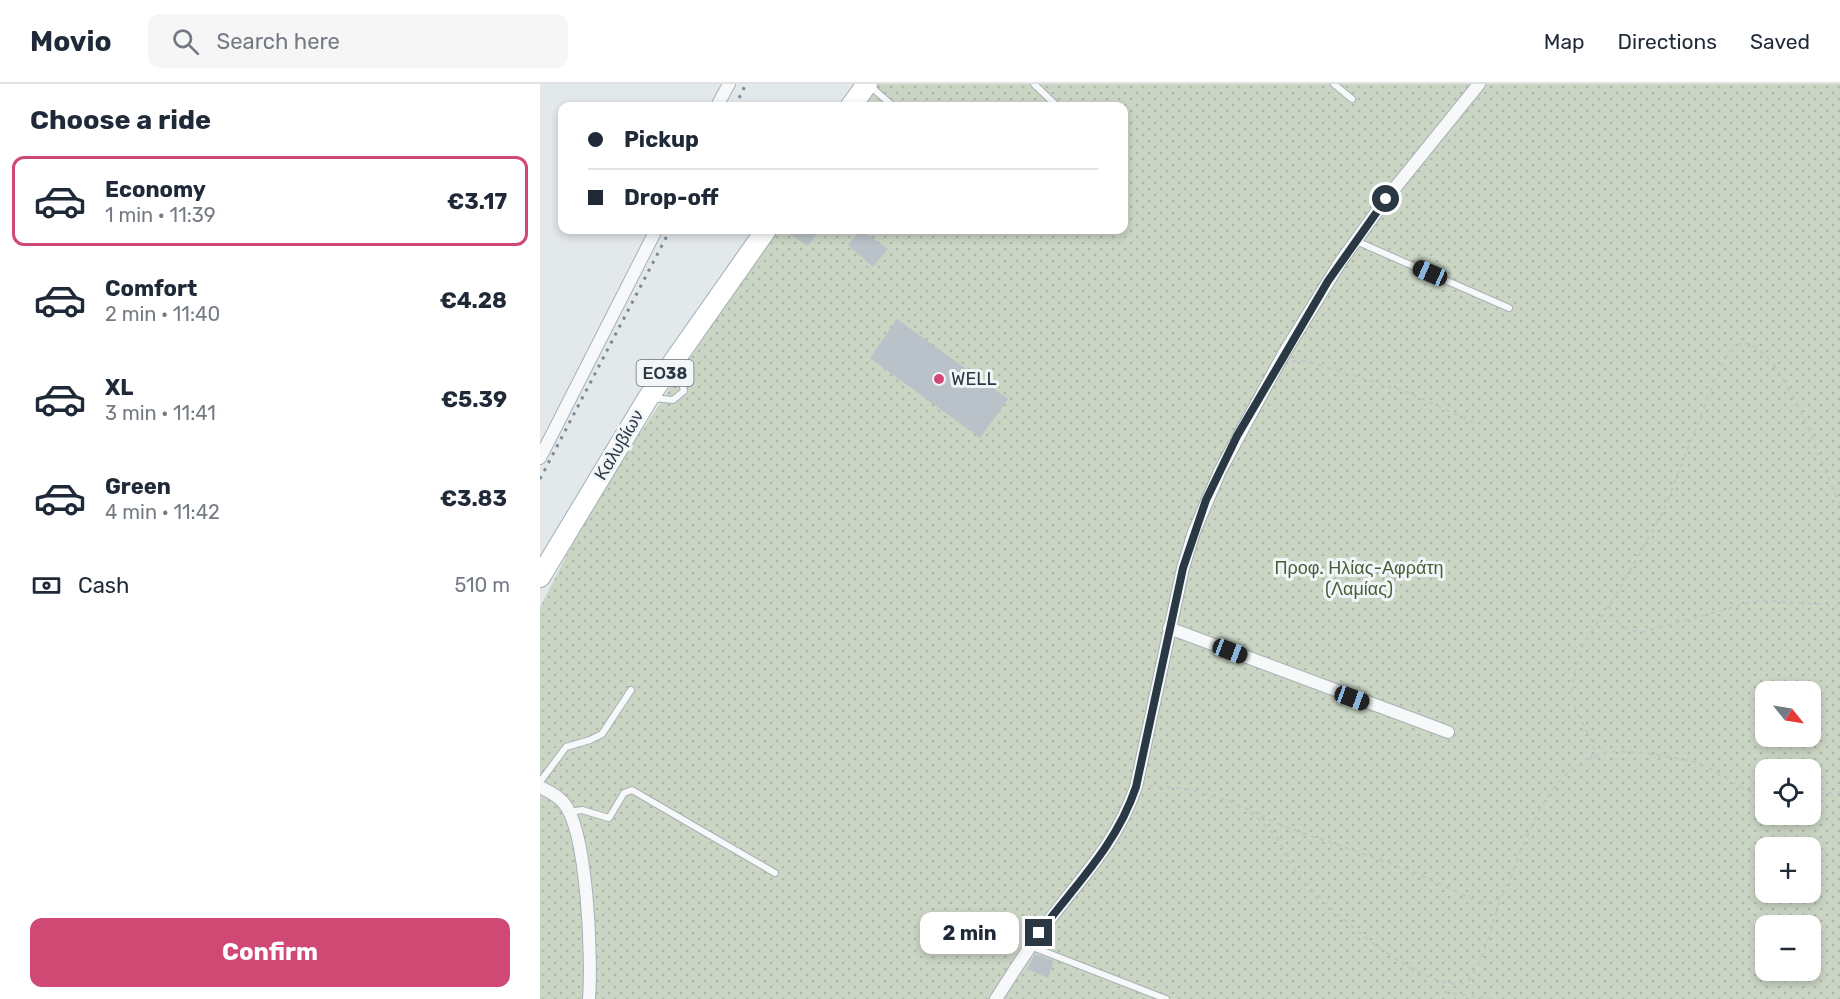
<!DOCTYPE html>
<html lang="en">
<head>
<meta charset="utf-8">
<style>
	body { margin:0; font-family:Rubik,sans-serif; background:#f6f6f7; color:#1f2937; height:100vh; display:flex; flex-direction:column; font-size:22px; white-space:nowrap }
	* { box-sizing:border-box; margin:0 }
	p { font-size:20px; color:#747a83 }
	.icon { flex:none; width:33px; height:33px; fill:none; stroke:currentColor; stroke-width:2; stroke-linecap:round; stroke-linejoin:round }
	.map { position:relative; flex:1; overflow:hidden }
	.sheet { display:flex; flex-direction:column; background:#fff; width:540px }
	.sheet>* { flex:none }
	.top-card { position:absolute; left:18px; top:18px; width:570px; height:132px; border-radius:12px; box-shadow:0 3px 9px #0003; display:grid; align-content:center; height:132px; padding:0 30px; background:#fff }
	.needle { width:39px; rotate:120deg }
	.buttons { position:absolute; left:1215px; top:597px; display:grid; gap:12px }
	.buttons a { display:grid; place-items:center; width:66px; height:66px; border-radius:12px; background:#fff; box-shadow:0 3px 9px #0003; font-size:30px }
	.end { position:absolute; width:27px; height:27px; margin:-14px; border:8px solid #2a3844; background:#fff; box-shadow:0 0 0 3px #fff }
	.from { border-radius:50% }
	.bubble { position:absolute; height:42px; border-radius:12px; background:#fff; box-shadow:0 3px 9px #0003; font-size:20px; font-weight:700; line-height:42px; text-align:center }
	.car { position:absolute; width:18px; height:36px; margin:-18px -9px; border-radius:8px; box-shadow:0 0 4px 2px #0007; background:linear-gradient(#222 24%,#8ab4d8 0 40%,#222 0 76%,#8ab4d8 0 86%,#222 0) }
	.top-card b { display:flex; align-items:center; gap:21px; height:57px; font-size:22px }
	.top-card b+b { border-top:2px solid #e0e1e3 }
	.top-card i { width:15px; height:15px; background:#1f2937 }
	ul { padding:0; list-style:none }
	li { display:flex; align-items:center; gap:18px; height:90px; margin:0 12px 9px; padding:0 18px; border:3px solid transparent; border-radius:12px }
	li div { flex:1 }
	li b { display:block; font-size:22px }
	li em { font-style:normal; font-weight:700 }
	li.selected { border-color:#d04974 }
	li>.icon { width:54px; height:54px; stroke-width:1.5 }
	h2 { padding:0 30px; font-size:27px; line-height:72px }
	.pay { display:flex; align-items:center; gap:15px; height:66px; padding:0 30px; font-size:22px }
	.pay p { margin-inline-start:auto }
	.cta { display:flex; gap:12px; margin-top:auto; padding:12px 30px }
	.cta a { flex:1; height:69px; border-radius:12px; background:#d04974; color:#fff; font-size:24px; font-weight:700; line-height:69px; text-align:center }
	header { display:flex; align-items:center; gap:36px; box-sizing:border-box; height:84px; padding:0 30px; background:#fff; border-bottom:2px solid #e0e1e3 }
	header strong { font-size:28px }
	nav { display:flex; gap:33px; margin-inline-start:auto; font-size:21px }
	.search { width:420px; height:54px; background:#f6f6f7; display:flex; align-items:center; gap:15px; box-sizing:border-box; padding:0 21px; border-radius:12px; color:#747a83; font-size:22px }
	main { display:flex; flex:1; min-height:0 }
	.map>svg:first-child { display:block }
	.park { fill:url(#park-dots); fill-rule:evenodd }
	.building { fill:#bac2c9 }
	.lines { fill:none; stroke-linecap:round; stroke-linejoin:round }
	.service-casing { stroke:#a8b0b6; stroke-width:8 }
	.minor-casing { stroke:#a8b0b6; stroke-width:14 }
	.primary-casing { stroke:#a2aeb7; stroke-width:22 }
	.path { stroke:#c1c6ca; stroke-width:2; stroke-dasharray:4.5 4.5; stroke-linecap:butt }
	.service { stroke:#f6f8f9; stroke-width:6 }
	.minor { stroke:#f6f8f9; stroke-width:12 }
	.primary { stroke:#fff; stroke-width:20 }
	.rail { stroke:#7c8a95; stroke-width:3; stroke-dasharray:3 6; stroke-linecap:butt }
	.route { stroke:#2a3844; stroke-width:8 }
	.poi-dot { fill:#d04974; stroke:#f3f6f8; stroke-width:2 }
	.labels { text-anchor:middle; stroke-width:6; stroke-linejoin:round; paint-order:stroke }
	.shield { fill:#f3f6f8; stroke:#66717a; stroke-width:1.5 }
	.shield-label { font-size:16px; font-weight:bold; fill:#2a3844 }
	.poi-label { font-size:18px; fill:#2a3844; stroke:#f3f6f8; text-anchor:start }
	.street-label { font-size:18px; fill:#2a3844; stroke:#f3f6f8 }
	.park-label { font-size:18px; fill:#465f38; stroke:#f3f6f8 }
</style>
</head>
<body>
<header>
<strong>Movio</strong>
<div class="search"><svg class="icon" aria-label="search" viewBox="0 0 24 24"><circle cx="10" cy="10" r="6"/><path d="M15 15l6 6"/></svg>Search here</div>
<nav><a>Map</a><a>Directions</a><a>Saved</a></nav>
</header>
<main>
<section class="sheet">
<h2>Choose a ride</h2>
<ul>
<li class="selected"><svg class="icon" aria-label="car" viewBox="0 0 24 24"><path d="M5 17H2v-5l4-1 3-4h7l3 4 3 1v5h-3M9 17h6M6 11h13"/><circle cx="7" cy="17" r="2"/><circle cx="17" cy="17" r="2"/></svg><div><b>Economy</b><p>1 min · 11:39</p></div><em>€3.17</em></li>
<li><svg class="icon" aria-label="car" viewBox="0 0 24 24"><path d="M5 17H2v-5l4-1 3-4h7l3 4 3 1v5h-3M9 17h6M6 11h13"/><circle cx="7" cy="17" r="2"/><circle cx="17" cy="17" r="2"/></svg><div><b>Comfort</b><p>2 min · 11:40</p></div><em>€4.28</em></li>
<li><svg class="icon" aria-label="car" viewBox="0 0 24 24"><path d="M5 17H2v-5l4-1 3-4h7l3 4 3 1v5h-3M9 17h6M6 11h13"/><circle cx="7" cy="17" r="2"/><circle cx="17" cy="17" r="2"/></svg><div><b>XL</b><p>3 min · 11:41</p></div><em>€5.39</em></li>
<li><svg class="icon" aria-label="car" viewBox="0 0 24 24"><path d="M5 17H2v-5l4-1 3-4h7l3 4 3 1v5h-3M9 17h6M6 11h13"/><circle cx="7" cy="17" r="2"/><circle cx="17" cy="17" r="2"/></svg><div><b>Green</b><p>4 min · 11:42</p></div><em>€3.83</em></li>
</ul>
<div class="pay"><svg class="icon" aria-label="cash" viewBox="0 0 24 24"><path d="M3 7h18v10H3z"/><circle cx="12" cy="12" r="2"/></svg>Cash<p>510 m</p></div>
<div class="cta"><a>Confirm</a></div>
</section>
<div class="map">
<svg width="1300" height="915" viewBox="0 0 1300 915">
	<defs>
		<pattern id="park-dots" width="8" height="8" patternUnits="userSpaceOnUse" patternTransform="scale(1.5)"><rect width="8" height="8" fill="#cbd5c4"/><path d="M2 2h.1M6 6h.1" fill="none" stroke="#aeb8aa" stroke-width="1.8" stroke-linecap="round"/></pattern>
	</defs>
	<rect width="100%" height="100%" fill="#e3e8eb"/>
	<path class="park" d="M336,0H1300V915H0V523L46,434L77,384L235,146H584V22H320ZM1226,608H1270V652H1226ZM1226,686H1270V730H1226ZM1226,764H1270V808H1226ZM1226,842H1270V886H1226Z"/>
	<g class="building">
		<path d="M243,146H272L277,149L268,162Z"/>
		<path d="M321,146L348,165L333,183L308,161Z"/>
		<path d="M357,235L468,315L440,354L330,274Z"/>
		<path d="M495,870L514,877L508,894L487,885Z"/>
	</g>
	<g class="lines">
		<g class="service-casing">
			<g id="service">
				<path d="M494,0L517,22"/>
				<path d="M794,0L812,15"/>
				<path d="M329,1L353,22"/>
				<path d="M816,157L969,224"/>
				<path d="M112,314L133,316L144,307L138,279"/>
				<path d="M0,698L26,663L50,656L62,650L91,606"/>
				<path d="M29,728L42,726L69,734L84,709L92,706L235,789"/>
				<path d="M490,862L626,915"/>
			</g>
		</g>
		<g class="minor-casing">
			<g id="minor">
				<path d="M177,22L189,0"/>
				<path d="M0,374L116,146"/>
				<path d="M629,544L908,648"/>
				<path d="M0,703C8,707 17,711 23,718C48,746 52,876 49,915"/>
				<path d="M456,915C473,889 489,862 508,838C543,791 576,760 596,703L643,484L654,448L680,387L743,271L801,177L846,115L939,0"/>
			</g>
		</g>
		<g class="primary-casing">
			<g id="primary">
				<path d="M311,22L327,0"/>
				<path d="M0,493L108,314L226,146"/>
			</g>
		</g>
		<g class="path">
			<path d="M752,277H766L867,308L935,339"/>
			<path d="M1069,521C1073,538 1086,547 1102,548L1220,516L1300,522"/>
			<path d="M1051,675L1054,666L1052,658L1035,624L1032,607L1035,585L1043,561L1079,506L1123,428L1174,298C1181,282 1187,268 1202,258C1245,263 1282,384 1300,421"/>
			<path d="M609,702L648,705L689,717L746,743L869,786L932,815L947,819L961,814C986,763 1001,686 1064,669C1082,664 1132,673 1151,677C1176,683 1194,706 1226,712"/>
			<path d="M1270,711L1300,708"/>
			<path d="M710,728C718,735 727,742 734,750C743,760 746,774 754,785C775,816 888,915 927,898C945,876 952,840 961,814"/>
			<path d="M904,908L952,915"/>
		</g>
		<use href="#service" class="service"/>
		<use href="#minor" class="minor"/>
		<use href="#primary" class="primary"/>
		<g class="rail">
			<path d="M195,22L206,0"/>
			<path d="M0,395L130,146"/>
		</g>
	</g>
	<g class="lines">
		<path class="route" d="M499,849C536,800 576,762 596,703L643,484L666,416L697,352L788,197L846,115"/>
	</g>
	<circle class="poi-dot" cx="399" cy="295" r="6"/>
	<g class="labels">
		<rect class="shield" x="96.5" y="276" width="57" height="26" rx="4.5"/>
		<g class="shield-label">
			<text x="125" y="295">ΕΟ38</text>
		</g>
		<g class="poi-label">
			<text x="411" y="301">WELL</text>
		</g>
		<g class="street-label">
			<text transform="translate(79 361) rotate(-59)" y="6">Καλυβίων</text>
		</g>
		<g class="park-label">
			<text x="819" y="490">Προφ. Ηλίας-Αφράτη<tspan x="819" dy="21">(Λαμίας)</tspan></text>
		</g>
	</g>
</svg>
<div class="buttons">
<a><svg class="needle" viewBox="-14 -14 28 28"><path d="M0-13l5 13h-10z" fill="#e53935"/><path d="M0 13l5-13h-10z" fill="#747a83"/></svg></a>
<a><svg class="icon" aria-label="locate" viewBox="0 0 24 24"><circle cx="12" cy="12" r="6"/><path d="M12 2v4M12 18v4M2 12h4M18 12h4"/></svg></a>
<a>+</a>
<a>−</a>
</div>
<i class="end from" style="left:846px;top:115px"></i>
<i class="end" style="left:499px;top:849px"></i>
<div class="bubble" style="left:380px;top:828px;width:99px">2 min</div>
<i class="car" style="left:890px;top:189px;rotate:294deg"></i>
<i class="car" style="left:690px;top:567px;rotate:111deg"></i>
<i class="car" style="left:812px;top:614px;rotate:110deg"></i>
<div class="top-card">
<b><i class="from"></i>Pickup</b>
<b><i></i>Drop-off</b>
</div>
</div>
</main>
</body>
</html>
